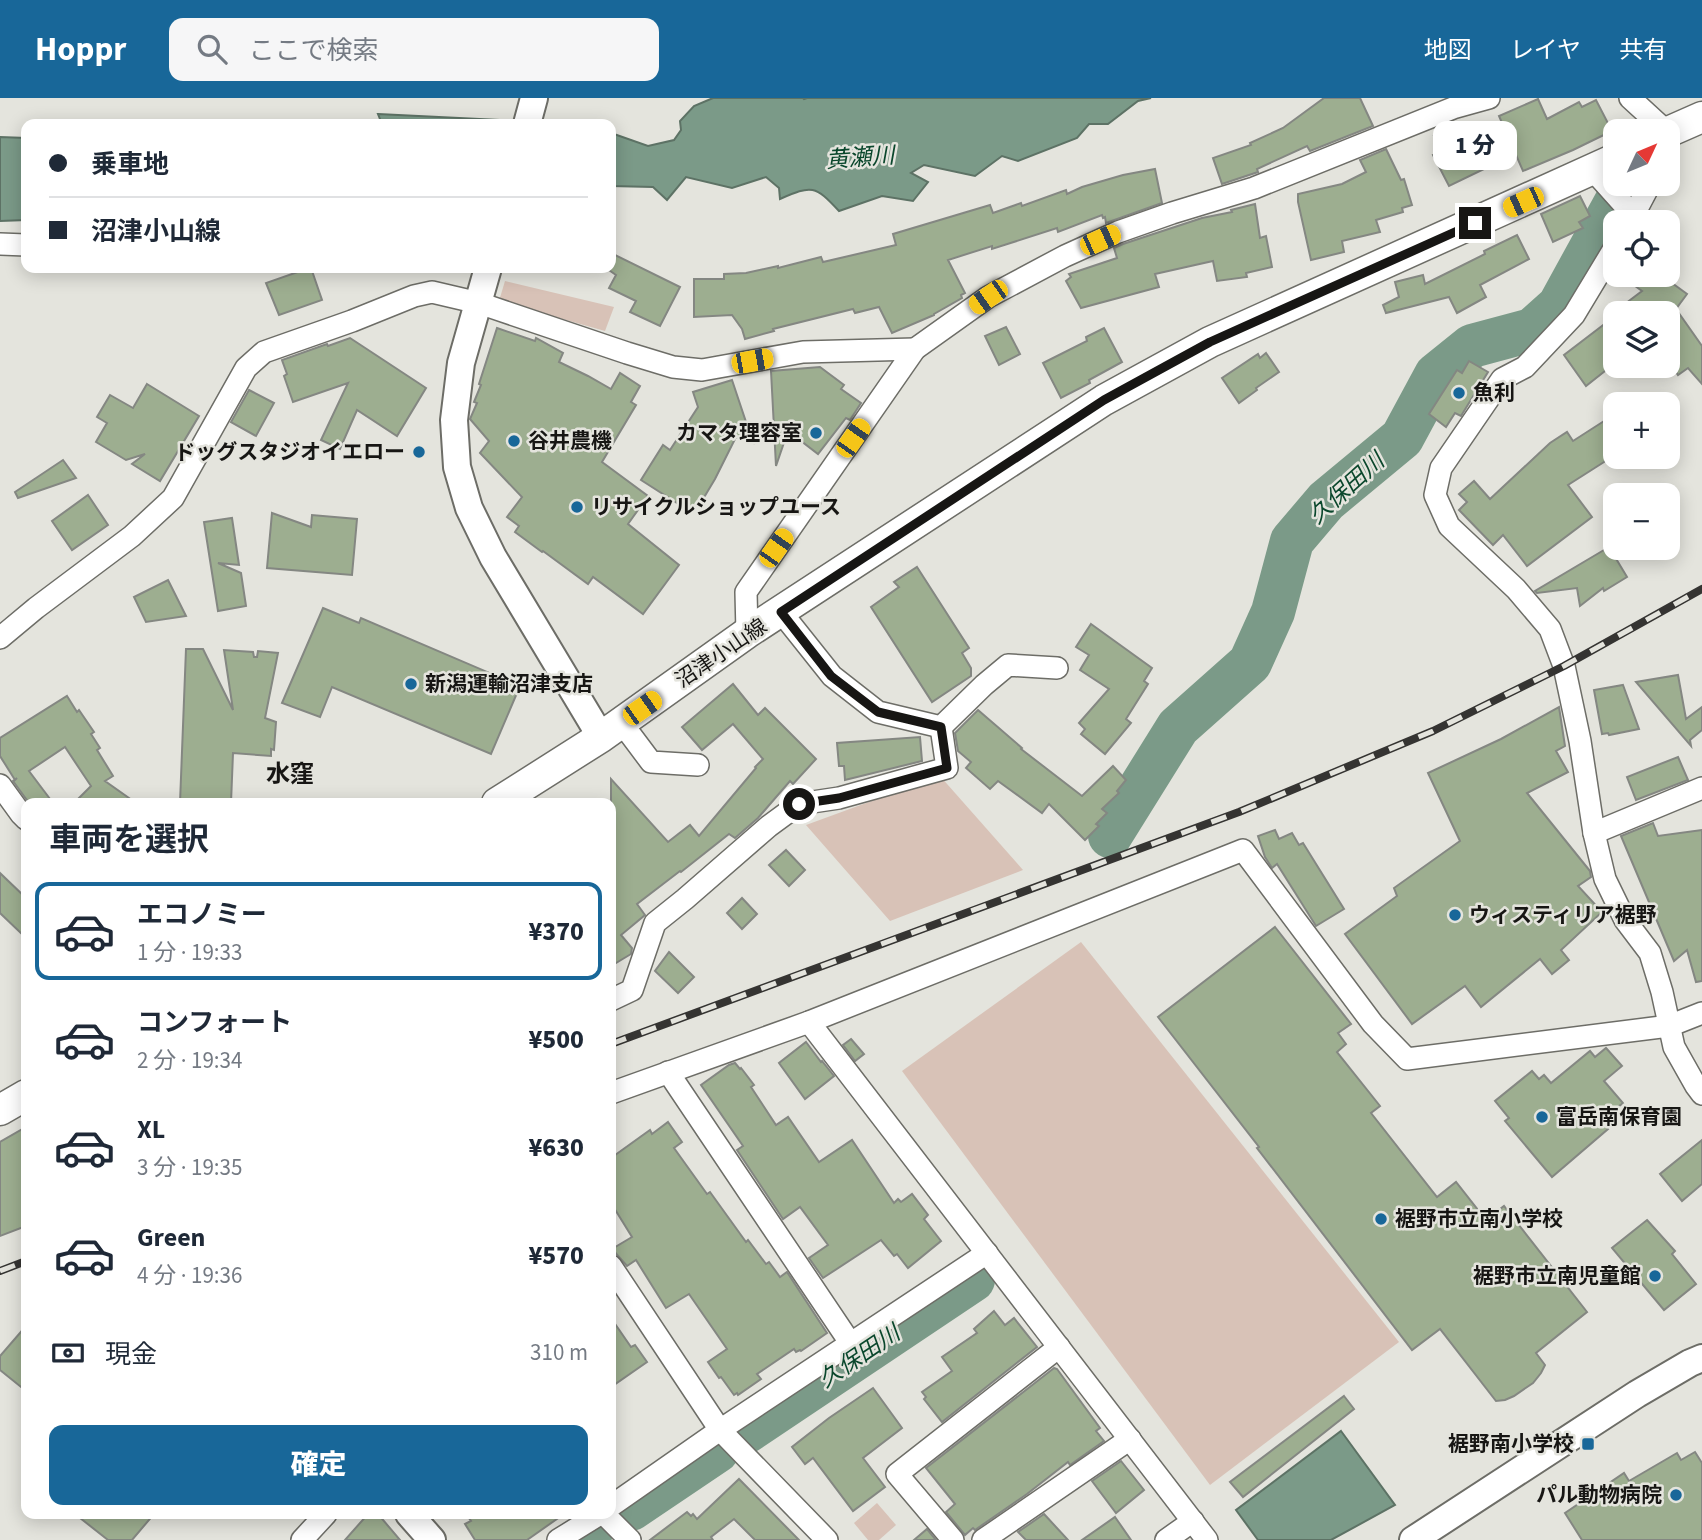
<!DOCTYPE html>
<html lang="ja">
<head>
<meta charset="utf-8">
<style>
	body { margin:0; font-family:"Source Sans 3","Noto Sans JP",sans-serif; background:#f6f6f7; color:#1f2937; height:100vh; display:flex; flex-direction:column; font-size:26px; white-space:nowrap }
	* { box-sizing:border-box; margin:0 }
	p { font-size:23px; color:#747a83 }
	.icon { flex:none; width:38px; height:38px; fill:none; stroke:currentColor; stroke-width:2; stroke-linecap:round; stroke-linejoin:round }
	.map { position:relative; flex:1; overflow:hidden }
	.panel { position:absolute; left:21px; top:700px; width:595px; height:721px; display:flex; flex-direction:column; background:#fff; border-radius:14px; box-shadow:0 4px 18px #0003 }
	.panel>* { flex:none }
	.hud { position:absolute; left:21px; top:21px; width:595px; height:154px; border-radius:14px; box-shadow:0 4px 18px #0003; display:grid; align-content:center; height:154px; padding:0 28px; background:#fff }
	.needle { width:46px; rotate:46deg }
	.controls { position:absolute; left:1603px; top:21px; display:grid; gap:14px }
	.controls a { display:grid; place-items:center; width:77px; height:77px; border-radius:14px; background:#fff; box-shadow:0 4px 18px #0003; font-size:35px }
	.end { position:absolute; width:32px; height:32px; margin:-16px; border:9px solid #171614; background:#fff; box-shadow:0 0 0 4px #fff }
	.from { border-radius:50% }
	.bubble { position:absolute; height:49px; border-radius:14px; background:#fff; box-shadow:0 4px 18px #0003; font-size:23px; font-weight:800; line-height:49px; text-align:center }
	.car { position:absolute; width:21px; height:42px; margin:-21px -10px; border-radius:9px; box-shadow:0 0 5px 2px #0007; background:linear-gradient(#f5c518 24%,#345 0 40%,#f5c518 0 76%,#345 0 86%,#f5c518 0) }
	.hud b { display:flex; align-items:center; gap:24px; height:66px; font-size:26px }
	.hud b+b { border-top:2px solid #e0e1e3 }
	.hud i { width:18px; height:18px; background:#1f2937 }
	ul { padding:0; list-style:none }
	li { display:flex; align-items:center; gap:21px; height:98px; margin:0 14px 10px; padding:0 14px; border:4px solid transparent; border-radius:14px }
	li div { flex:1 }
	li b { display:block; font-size:26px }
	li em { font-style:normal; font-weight:800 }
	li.current { border-color:#186799 }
	li>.icon { width:63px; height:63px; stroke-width:1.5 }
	h2 { padding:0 28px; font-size:32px; line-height:84px }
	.pay { display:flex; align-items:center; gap:18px; height:77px; padding:0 28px; font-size:26px }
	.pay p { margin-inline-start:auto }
	.button { display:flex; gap:14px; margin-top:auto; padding:14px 28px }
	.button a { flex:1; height:80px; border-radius:14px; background:#186799; color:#fff; font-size:28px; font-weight:800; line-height:80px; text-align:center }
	header { display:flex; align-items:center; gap:42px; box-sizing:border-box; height:98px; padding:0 35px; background:#186799; color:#fff }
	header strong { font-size:33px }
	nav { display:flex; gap:38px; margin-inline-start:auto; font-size:24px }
	.search { width:490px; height:63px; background:#f6f6f7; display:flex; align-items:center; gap:18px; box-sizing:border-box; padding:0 24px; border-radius:14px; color:#747a83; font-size:26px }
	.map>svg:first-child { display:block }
	.green { fill:#d8c2b7 }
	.water { fill:#7b9a88; stroke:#5d7265; stroke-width:2 }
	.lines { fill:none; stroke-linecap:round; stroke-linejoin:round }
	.river { stroke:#7b9a88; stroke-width:44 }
	.building { fill:#9dae90; stroke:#848782; stroke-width:2 }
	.minor-casing { stroke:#6d6d67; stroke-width:24 }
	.tertiary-casing { stroke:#6d6d67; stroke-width:30 }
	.secondary-casing { stroke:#6d6d67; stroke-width:33 }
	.minor { stroke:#fff; stroke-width:21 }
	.tertiary { stroke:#fff; stroke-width:26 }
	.secondary { stroke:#fff; stroke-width:30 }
	.rail-casing { stroke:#353432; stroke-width:8 }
	.rail { stroke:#e4e4dd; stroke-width:5; stroke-dasharray:16; stroke-linecap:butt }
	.route { stroke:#171614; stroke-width:9 }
	.poi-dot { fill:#186799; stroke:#e4e4dd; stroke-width:2.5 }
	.labels { text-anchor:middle; stroke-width:5; stroke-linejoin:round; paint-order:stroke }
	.poi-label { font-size:21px; font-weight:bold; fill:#171614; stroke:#e4e4dd; text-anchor:start }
	.street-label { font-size:21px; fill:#171614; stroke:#e4e4dd }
	.water-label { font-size:23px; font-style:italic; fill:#0a472c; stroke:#e4e4dd }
	.quarter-label { font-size:24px; font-weight:bold; fill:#171614; stroke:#e4e4dd }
</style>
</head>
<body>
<header>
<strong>Hoppr</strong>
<div class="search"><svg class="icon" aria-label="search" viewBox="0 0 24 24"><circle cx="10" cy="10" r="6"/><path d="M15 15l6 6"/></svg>ここで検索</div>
<nav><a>地図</a><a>レイヤ</a><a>共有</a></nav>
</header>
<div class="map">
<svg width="1702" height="1442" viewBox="0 0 1702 1442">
	<rect width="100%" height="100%" fill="#e4e4dd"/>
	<g class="green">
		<path d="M505,183L614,209L605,233L499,203Z"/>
		<path d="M940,678L1023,772L890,823L806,727Z"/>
		<path d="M1081,844L1399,1244L1210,1387L902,973Z"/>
		<path d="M877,1405L896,1427L879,1442H868L854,1425Z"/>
	</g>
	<g class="water">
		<path d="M713,0H803L804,1L807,0H1151L1138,3L1108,26H1089L1077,40L1018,63L1002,58L975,78L924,67L911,75L928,84L913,103L882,98L839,113C815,87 812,87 780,101L779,90L766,79L732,90L686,79L667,102L653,89L611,88V35L648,48L674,42L681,32L680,23L694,8Z"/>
		<path d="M378,16L584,26H586H382Z"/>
		<path d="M0,39L26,40V122L0,123Z"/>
		<path d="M1341,1333L1395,1407L1331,1442H1258L1236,1412Z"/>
	</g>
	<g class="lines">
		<g class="river">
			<path d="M1110,738L1178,629L1250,565L1273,514L1292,443L1326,403L1402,340L1436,277L1472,248L1532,232L1559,208L1626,86"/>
			<path d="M746,1334L973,1182"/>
			<path d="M631,1411L717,1353"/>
			<path d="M585,1442L590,1438"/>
		</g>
	</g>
	<g class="building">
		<path d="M1324,0H1360L1373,28L1310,53L1307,48L1257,71L1258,74L1222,86L1213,60L1251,47L1250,45L1283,30Z"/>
		<path d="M1538,1L1547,21L1579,4L1582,9L1596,2L1612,33L1573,52L1523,73L1499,18Z"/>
		<path d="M1460,25L1484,71L1449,88L1433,57L1438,55L1436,52L1440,50L1434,38Z"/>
		<path d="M1386,51L1401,82L1404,81L1412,107L1402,110L1403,114L1376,122L1380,134L1342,143L1344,154L1311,162L1298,104V96L1342,86L1366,74L1360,62Z"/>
		<path d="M1155,71L1162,105L1106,125L1105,119L1103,120L1102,117L1058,134L1057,130L992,151V148L948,162L965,195L961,197L962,200L934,216V217L892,235L879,209L855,215L853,211L773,231L774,233L745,241L742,231L732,217L694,219V181H724V176L746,175L778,168V170L821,159L823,164L896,147L893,136L990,107L993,115L1021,105L1022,108L1066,92L1067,96L1082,89L1123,77Z"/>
		<path d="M1580,98L1590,118L1579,124L1583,130L1553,144L1541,116Z"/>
		<path d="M1255,106L1260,140L1266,138L1272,169L1246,175L1247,179L1217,183L1213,163L1155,176L1159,189L1081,210L1066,183L1071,179L1069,176L1117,160L1114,150L1123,146L1202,120L1232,114L1231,112Z"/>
		<path d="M1517,137L1529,161L1480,187L1486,199L1457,215L1449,199L1386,215L1383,207L1399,199L1395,184L1423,177L1425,186L1485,156L1484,153Z"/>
		<path d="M611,155L680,189L660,228L630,214L636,203L609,190L616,177L606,170H611Z"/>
		<path d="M309,170H311L322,202L279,217L266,185Z"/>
		<path d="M1620,177H1661L1687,196L1676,211L1702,248V286L1688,270L1678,277L1668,262V215H1613L1642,193Z"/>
		<path d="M1615,218V265L1586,288L1564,257Z"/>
		<path d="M1006,229L1020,256L999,267L985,238Z"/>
		<path d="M497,230L535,243L536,240L563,255L559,264L588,278L611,291L620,275L640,288L631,304L636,307L602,364L648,398L628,426L679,467L643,516L593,479L588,486L543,453L542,454L515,434L519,428L507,419L522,399L480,355L489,343L470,321L477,305L474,304L481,287L479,286Z"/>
		<path d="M1104,230L1122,264L1089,282L1090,285L1061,300L1043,265L1087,243L1086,239Z"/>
		<path d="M350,240L426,290L397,338L357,312L340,351L321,342L348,285L293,304L284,278L287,276L282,262L327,246L328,248Z"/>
		<path d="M1266,255L1279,274L1256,290L1257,292L1239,305L1222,280L1258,256L1260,260Z"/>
		<path d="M1469,263L1488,274L1461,318L1455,315L1446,329L1429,316L1457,272L1462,275Z"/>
		<path d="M820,269L844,287L841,291L861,305L850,322L846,320L818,356L788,333L776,368L771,273Z"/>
		<path d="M732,282L753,345L736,339L715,381L700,406L697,404L691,414L641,382L663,347L670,352L698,309L693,294Z"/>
		<path d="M147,286L199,318L160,383L132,366L145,356L126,362L96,344L107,325L97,319L110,297L133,310Z"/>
		<path d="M249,292L274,305L256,338L231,324Z"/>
		<path d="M1615,316V357L1568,387L1592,419L1527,468L1503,437L1493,447L1459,412L1467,404L1459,396L1474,383L1490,401L1550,345L1567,334L1573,343Z"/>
		<path d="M63,362L76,380L18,400L15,394Z"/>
		<path d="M88,397L108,427L72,452L52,423Z"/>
		<path d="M272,415L311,429L312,417L357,421L352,477L267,470Z"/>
		<path d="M232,420L239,467L218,465L241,475L246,508L218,513L204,424Z"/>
		<path d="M1609,449L1627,479L1604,493L1603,490L1580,508L1577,490L1537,495L1535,493Z"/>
		<path d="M917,469L969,550L962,555L971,570V578L932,604L871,509L899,489L894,484Z"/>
		<path d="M168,482L186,518L146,524L134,499Z"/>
		<path d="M323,510L359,525L361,520L520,588L491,656L332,589L320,619L282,605Z"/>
		<path d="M1091,526L1152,570L1144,583L1148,586L1126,621L1131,625L1105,656L1081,636L1085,631L1079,625L1109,591L1080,572L1089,557L1076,549Z"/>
		<path d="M186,551H203L233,612L224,552L253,554L254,559H257L258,553L278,555L265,620L276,624L274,652L271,651V658L233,655L231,705H180Z"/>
		<path d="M1678,577L1686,621L1702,609V632L1690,642L1691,648L1636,584Z"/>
		<path d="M733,586L758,617L765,610L816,661L793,686L790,683L758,720L735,740L729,736L681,774L680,773L637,806L645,817L621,837L632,850L631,856L611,868V681L668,744L690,727L699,738L756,670L755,669L763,661L733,626L702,652L682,629Z"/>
		<path d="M1623,587L1639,631L1609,637L1608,635L1602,636L1594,592Z"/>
		<path d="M67,598L77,614L79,612L94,634L91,636L100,650L97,652L113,678L105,683L136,705H74L91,688L65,649L29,673L53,705H29L13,683L17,680L15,682L0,658V640Z"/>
		<path d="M1559,609L1565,648L1556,653L1568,674L1527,695L1590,773L1591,779L1578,788L1602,814L1561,852L1569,862L1552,876L1540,861L1481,909L1465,888L1412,926L1345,836L1397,798L1394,790L1460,743L1428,675L1501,641Z"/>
		<path d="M978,612L1022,650L1021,651L1082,698L1113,668L1126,682L1117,693L1119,695L1102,711L1107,715L1096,726L1099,728L1085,742L1049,706L1042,715L998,683L990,691L966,670L971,664L958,653L955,635Z"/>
		<path d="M920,639L922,663L845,682L844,668H839L837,645Z"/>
		<path d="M1678,659L1688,682L1636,702L1627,679Z"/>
		<path d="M1653,725L1658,738L1702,732V883L1696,884L1687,852L1674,863L1621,738Z"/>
		<path d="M1275,732L1279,741L1292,735L1299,747L1303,745L1344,811L1316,828L1277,766L1272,770L1265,759L1258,738Z"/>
		<path d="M786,752L805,772L789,788L769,767Z"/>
		<path d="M0,775L26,800V840L0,815Z"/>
		<path d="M742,800L757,816L742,831L727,815Z"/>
		<path d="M1275,829L1351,926L1338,935L1346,946L1337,954L1380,1008L1371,1015L1437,1099L1456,1084L1486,1122L1504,1108L1587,1214L1536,1255L1545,1267L1541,1275L1533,1285L1514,1298L1505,1302L1496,1303L1440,1231L1412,1252L1257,1050L1259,1049L1158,919Z"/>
		<path d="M669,854L694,879L678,895L655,873Z"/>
		<path d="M851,941L864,956L855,963L843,947Z"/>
		<path d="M806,944L821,964L822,963L834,978L805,1001L779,965Z"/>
		<path d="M1606,950L1622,968L1604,983L1623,1005L1601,1022L1608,1031L1552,1079L1505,1023L1509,1020L1495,1003L1532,973L1539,981L1544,977L1551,985L1590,953L1595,959Z"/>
		<path d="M735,965L740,971L741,970L754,987L751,989L776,1027L788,1019L819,1064L852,1042L894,1105L898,1101L901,1104L912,1096L928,1117L924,1121L941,1143L908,1170L897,1156L894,1158L881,1142L823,1180L809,1160L828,1147L800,1109L783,1121L737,1052L743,1048L701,987L729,967Z"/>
		<path d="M668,1024L682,1044L674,1050L707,1096L710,1094L746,1144L748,1142L766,1166L769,1164L780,1179L787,1174L827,1235L801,1253L800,1252L796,1254L794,1251L757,1276L761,1281L738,1297L737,1295L734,1297L721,1279L719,1280L708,1264L727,1251L689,1196L666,1210L636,1162L627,1168L612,1151L632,1139L611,1105V1060L650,1032L652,1036Z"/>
		<path d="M26,1029V1128L0,1138V1044Z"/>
		<path d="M1702,1042V1086L1682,1103L1660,1076Z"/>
		<path d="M1647,1122L1675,1153L1672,1156L1696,1186L1664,1212L1612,1150Z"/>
		<path d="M994,1213L1005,1227L1014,1220L1037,1249L942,1324L924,1301L926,1299L922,1294L952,1273L942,1259L977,1235L974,1231Z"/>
		<path d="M611,1220L631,1249L635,1247L647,1264L611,1289Z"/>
		<path d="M26,1228V1293L0,1272V1258Z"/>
		<path d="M1054,1270L1057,1271L1100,1330L1096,1333L1104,1343L1070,1367L1068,1364L1027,1396L975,1432L973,1430L965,1437L946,1414L955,1406L926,1370Z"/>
		<path d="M873,1290L902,1330L863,1360L885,1389L853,1413L813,1360L805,1366L792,1349L829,1320Z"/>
		<path d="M1344,1298L1354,1311L1243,1399L1230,1384Z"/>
		<path d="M1695,1354L1702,1365V1442H1582L1565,1415L1624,1375L1629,1383L1677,1355L1681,1362Z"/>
		<path d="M1121,1363L1144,1392L1116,1415L1092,1383Z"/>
		<path d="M739,1381L799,1442H755L734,1421L711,1439L713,1442H650L687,1414L691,1418L693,1416L697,1421Z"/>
		<path d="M75,1416H154L132,1442H108Z"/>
		<path d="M368,1416H378L400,1442H345Z"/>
		<path d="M466,1416H564L527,1442H475L465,1426L471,1423Z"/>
		<path d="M1044,1416L1068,1442H1026L1018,1434Z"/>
		<path d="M1115,1419L1131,1442H1082Z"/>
		<path d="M927,1431L936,1442H914Z"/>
	</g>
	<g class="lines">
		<g class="minor-casing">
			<g id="minor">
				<path d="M1630,0L1666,33"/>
				<path d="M1595,71L1600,80L1634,118"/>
				<path d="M1630,124L1650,86"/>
				<path d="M0,146L26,147"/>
				<path d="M1615,149L1574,217L1525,269L1502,281L1441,370L1435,397L1449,428L1516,491L1550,531L1564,568L1580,643L1594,735L1605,781L1625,822L1650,855L1662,894L1674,949L1696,988L1702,996"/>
				<path d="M781,514L832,578L878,614L941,629L984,587L1008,567L1057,570"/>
				<path d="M747,535L746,494L915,251L988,199L1065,158L1118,134L1172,115L1254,90L1453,10L1489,0"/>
				<path d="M0,540L36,510L132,438L173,400L246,270L264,254L352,223L414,198L432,194L479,205L627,255L673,269L702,272L803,254L915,251"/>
				<path d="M621,624L651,664L698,667"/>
				<path d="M0,687L21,716L26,721"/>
				<path d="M1594,735L1702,690"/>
				<path d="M611,902L632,892L655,825L685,801L769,728L799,706L839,700L947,670L941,629"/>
				<path d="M809,924L1207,1442"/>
				<path d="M668,974L851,1246"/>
				<path d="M611,995L809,924L1243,752L1373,926L1407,961L1669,928L1702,915"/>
				<path d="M611,1168L720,1332L827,1442"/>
				<path d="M611,1408L720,1332L987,1155"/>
				<path d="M604,1416L630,1442"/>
				<path d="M302,1442L326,1416"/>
				<path d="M558,1442L600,1416"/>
				<path d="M953,1442L897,1376L1059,1249"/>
				<path d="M983,1442L1130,1341"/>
				<path d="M1166,1442L1193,1423"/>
			</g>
		</g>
		<g class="tertiary-casing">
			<g id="tertiary">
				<path d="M527,26L534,0"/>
				<path d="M488,170L461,265L454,322L457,369L469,410L493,459L601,639"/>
				<path d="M409,1416L432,1442"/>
				<path d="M1413,1442L1637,1296L1690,1265L1702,1260"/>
			</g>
		</g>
		<g class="secondary-casing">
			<g id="secondary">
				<path d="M1668,34L1702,19"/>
				<path d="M497,705L601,639L747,535L1104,302L1210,244L1615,61"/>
				<path d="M0,1012L26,997"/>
			</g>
		</g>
		<use href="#minor" class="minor"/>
		<use href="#tertiary" class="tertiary"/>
		<use href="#secondary" class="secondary"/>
		<g class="rail-casing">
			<g id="rail">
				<path d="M611,946L1239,714L1433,633L1564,568L1702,491"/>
				<path d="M0,1173L26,1163"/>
			</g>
		</g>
		<use href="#rail" class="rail"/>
	</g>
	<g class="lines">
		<path class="route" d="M799,706L839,700L947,670L941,629L878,614L831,578L781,514L1104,302L1210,244L1475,125"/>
	</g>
	<g class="poi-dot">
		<circle cx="1459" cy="295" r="7"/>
		<circle cx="816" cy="335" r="7"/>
		<circle cx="514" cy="343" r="7"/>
		<circle cx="419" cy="354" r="7"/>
		<circle cx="577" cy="409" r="7"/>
		<circle cx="411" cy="586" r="7"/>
		<circle cx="1455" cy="817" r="7"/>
		<circle cx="1542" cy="1019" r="7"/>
		<circle cx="1381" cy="1121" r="7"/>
		<circle cx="1655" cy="1178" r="7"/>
		<rect x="1581" y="1339" width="14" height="14" rx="3.5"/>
		<circle cx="1676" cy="1397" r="7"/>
	</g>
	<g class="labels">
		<g class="poi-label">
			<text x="1473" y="302">魚利</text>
			<text x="802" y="342" text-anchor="end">カマタ理容室</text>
			<text x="528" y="350">谷井農機</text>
			<text x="405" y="361" text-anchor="end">ドッグスタジオイエロー</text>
			<text x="591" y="416">リサイクルショップユース</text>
			<text x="425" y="593">新潟運輸沼津支店</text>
			<text x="1469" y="824">ウィスティリア裾野</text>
			<text x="1556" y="1026">富岳南保育園</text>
			<text x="1395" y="1128">裾野市立南小学校</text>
			<text x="1641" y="1185" text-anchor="end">裾野市立南児童館</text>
			<text x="1574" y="1353" text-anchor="end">裾野南小学校</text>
			<text x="1662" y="1404" text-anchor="end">パル動物病院</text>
		</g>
		<g class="street-label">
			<text transform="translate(721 555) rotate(-34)" y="7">沼津小山線</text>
		</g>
		<g class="water-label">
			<text transform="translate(860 59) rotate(-4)" y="8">黄瀬川</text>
			<text transform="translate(1346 390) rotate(-42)" y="8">久保田川</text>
			<text transform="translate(859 1258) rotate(-34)" y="8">久保田川</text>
		</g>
		<g class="quarter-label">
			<text x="290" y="684">水窪</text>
		</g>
	</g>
</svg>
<div class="controls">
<a><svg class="needle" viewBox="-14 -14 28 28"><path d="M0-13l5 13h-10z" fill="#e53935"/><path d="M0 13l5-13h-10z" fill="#747a83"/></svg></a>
<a><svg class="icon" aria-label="locate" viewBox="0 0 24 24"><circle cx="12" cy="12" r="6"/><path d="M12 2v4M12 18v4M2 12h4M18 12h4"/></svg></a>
<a><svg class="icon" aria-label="layers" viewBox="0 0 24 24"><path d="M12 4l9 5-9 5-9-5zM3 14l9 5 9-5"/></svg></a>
<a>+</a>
<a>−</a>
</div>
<i class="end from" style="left:799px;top:706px"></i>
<i class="end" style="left:1475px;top:125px"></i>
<div class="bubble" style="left:1433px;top:23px;width:84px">1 分</div>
<i class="car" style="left:1523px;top:104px;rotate:246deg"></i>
<i class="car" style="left:1100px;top:142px;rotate:66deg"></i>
<i class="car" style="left:988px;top:199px;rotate:235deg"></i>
<i class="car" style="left:752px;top:263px;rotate:80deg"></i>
<i class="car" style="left:853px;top:340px;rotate:35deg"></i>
<i class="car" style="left:776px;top:450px;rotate:35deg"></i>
<i class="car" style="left:642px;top:610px;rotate:55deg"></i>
<div class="hud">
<b><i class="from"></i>乗車地</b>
<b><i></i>沼津小山線</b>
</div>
<section class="panel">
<h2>車両を選択</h2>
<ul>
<li class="current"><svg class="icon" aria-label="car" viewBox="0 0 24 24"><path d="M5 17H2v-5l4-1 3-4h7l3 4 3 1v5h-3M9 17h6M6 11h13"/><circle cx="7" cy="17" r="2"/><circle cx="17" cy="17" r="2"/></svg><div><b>エコノミー</b><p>1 分 · 19:33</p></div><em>¥370</em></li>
<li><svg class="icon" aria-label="car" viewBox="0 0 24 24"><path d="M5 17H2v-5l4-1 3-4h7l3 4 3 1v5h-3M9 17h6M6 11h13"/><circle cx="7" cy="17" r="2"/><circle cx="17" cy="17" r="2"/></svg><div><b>コンフォート</b><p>2 分 · 19:34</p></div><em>¥500</em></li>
<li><svg class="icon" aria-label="car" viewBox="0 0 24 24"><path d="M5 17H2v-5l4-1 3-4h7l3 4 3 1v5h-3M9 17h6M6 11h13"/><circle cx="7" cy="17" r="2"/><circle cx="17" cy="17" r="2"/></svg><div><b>XL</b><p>3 分 · 19:35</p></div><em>¥630</em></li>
<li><svg class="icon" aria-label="car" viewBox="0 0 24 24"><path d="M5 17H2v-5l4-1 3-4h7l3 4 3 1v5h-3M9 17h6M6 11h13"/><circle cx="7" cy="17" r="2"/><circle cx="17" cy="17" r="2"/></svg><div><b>Green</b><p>4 分 · 19:36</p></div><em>¥570</em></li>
</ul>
<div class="pay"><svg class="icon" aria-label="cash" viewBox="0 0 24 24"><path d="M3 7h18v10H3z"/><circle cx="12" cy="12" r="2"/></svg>現金<p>310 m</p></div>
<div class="button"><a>確定</a></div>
</section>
</div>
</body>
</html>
